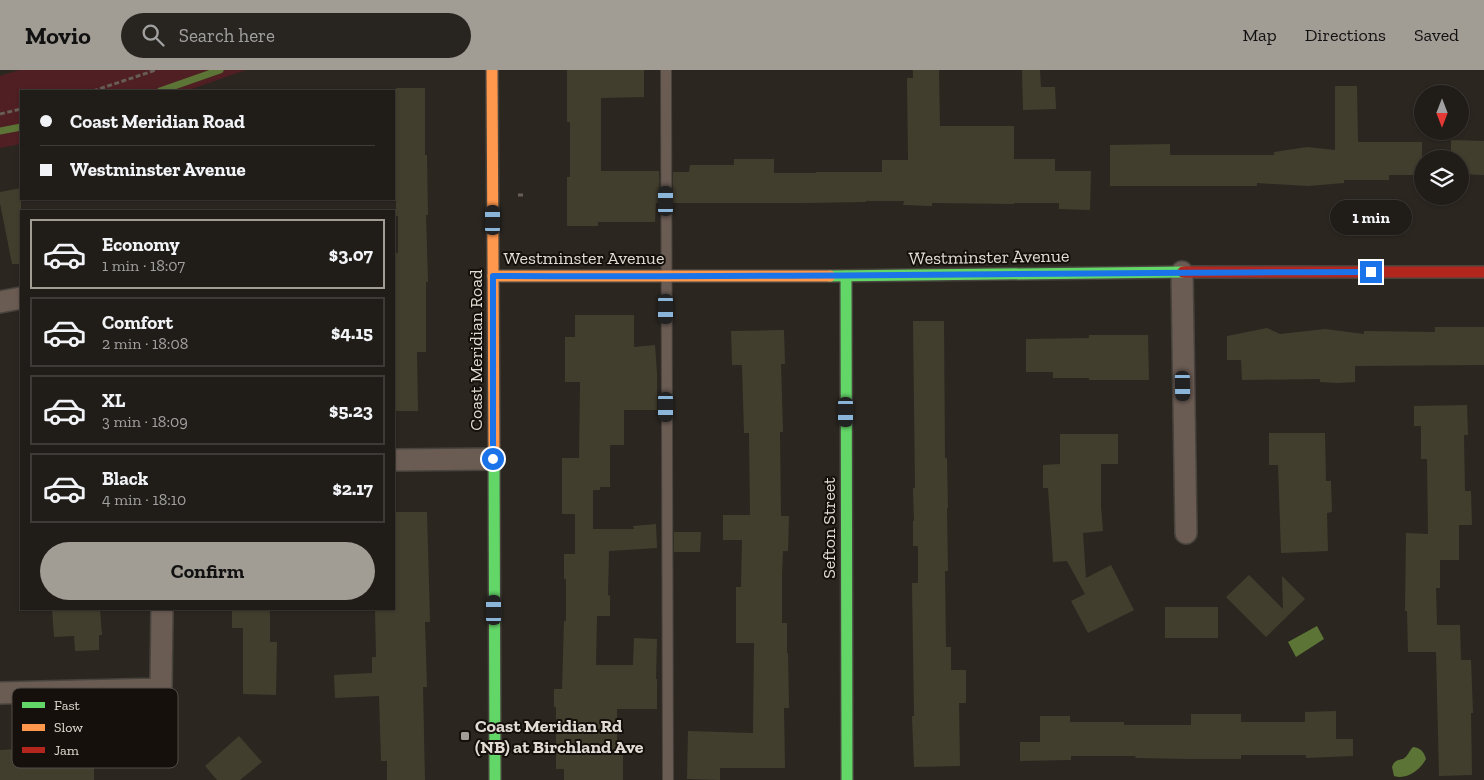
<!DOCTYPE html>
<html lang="en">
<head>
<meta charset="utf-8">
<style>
	body { margin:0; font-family:"Zilla Slab",serif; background:#282521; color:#f1f3f6; height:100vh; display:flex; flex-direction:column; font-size:19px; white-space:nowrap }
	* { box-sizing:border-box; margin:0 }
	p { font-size:16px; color:#a2a1a2 }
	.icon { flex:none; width:28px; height:28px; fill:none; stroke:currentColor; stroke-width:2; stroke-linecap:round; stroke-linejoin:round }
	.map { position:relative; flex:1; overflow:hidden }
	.sheet { position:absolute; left:20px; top:140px; width:375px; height:400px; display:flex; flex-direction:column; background:#201c18; border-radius:0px; box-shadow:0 1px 4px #0004,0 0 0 1px #3d3a37 }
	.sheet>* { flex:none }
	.hud { position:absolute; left:20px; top:20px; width:375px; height:110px; border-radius:0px; box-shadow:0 1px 4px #0004,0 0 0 1px #3d3a37; display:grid; align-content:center; height:110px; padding:0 20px; background:#201c18 }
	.needle { width:32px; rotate:180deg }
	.buttons { position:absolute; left:1414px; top:15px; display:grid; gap:10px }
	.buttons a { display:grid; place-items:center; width:55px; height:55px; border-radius:50%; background:#201c18; box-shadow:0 1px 4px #0004,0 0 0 1px #3d3a37; font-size:25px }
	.end { position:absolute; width:22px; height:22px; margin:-11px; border:6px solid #1a73e8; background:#fff; box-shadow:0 0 0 2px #fff }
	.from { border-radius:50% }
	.bubble { position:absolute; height:35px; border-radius:18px; background:#201c18; box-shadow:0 1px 4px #0004,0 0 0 1px #3d3a37; font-size:16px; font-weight:800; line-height:35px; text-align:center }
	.car { position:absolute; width:15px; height:30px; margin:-15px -8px; border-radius:6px; box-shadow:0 0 4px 1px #0007; background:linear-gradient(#222 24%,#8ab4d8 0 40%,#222 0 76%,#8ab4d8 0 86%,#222 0) }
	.hud b { display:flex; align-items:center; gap:18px; height:48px; font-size:19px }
	.hud b+b { border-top:1px solid #3d3a37 }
	.hud i { width:12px; height:12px; background:#f1f3f6 }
	ul { padding:9px 0 0; list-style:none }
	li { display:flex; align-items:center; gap:15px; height:70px; margin:0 10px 8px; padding:0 10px; border:2px solid #3d3a37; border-radius:0px }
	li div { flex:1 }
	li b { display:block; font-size:19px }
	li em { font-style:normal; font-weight:800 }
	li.on { border-color:#a19c94 }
	li>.icon { width:45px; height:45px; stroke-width:1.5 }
	.cta { display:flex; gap:10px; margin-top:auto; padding:10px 20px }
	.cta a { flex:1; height:58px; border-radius:30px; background:#a19c94; color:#111; font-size:20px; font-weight:800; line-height:58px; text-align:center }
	header { display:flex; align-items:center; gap:30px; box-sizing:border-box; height:70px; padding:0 25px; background:#a19c94; color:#111 }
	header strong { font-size:24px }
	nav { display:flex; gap:28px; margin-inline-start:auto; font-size:18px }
	.search { width:350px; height:45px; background:#282521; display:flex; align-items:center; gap:12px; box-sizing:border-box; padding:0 18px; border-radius:28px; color:#a2a1a2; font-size:19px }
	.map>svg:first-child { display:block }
	.green { fill:#4f1f23 }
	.water { fill:#5c7536 }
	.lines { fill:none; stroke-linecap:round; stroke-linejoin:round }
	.stream { stroke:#5c7536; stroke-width:7 }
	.building { fill:#423e2e }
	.lane-casing { stroke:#47433d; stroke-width:12 }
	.street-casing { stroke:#47433d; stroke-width:24 }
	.fast-casing { stroke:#47433d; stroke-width:14 }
	.slow-casing { stroke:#47433d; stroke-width:14 }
	.jam-casing { stroke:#47433d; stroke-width:14 }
	.path { stroke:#675d56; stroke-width:3; stroke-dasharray:5 2.5; stroke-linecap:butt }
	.lane { stroke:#6a5b53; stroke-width:10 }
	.street { stroke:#6a5b53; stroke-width:21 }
	.fast { stroke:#63d668; stroke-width:11 }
	.slow { stroke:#ff974d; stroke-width:11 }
	.jam { stroke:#b3261e; stroke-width:11 }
	.route { stroke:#1a73e8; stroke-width:6 }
	.poi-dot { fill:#a19c94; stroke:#15100b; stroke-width:2 }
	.labels { text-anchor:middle; stroke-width:4; stroke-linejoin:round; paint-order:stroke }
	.street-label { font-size:18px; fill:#e1dbd3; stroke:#15100b }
	.poi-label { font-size:18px; font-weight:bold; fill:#e1dbd3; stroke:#15100b; text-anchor:start }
	.key { fill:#15100b; stroke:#524d47; stroke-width:1 }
	.key-label { font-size:14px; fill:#e1dbd3 }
</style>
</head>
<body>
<header>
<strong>Movio</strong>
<div class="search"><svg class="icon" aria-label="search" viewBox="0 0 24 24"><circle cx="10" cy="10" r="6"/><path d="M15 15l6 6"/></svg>Search here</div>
<nav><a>Map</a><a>Directions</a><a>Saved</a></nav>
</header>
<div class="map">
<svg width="1484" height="710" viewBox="0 0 1484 710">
	<rect width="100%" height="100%" fill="#2b2620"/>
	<path class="green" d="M19,0H246L186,21H21V74L0,78V6Z"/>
	<g class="water">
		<path d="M1317,556L1324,569L1296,587L1288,572Z"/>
		<path d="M1413,677C1421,678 1424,682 1426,689C1420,700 1407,710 1394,706L1392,697C1394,691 1397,690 1403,689C1408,686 1409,681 1413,677Z"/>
	</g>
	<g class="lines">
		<g class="stream">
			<path d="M160,21L220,0"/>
			<path d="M0,61L21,57"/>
		</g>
	</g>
	<g class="building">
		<path d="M567,0H644V27L601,28V101H659L660,133H656L655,152H598V156H567V107H570V52H567Z"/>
		<path d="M913,0H939L940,56H1014V89H1055V101H1091L1090,140L1059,139V133H1014V134L932,133V136L903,135L904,131H866V132L804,133H673V102H689L690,95H734V89H774V103H816V102H882V90H908L907,8H913Z"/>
		<path d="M1022,0H1040L1041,17H1055L1056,39L1023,40Z"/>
		<path d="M1335,16H1357L1358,72H1422V105H1389V110H1344V113L1308,116L1257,113V116H1110V75L1170,74V85H1274V82L1307,77L1335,80Z"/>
		<path d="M396,18H425V85H427L428,145H426L428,212H426V282H417L418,341H394V304H395L394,183H398V146H396Z"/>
		<path d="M1451,70L1484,71V105L1460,104V89H1451Z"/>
		<path d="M21,118V194H12L0,133V122Z"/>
		<path d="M575,245H634V277L655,275L657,303V340H624V375H610V417H600V420H593V459H634L633,456L656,454L657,478L609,481L608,525L610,526V546H597L596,595H633L634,568L657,569L656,609H657V639H617V683H623V710H564V699H556V637H554V619H562L564,551H566V509H564V484H575V444H562V388H579L580,312H565V267H575Z"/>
		<path d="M913,251H944L945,388H947L948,438H947L948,501H945L946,577H951V600H966V633H959L960,696L914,697L912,646H914L912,513H918V476H913V451H914L913,418H915Z"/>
		<path d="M1435,257H1484V295L1355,296V312L1338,313L1320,312V309L1242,310L1241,290H1227V266L1267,258L1280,264L1325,259L1364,264V261L1435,262Z"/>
		<path d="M784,260L785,294H781L783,362H780L781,446H789L788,481H783L782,505V553H787V583H788L789,638H784L785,698H720V710L687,709L688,661L753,663L754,573H736V517H741L742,470H723V445H750L749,363H744L742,295H732L731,261Z"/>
		<path d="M1089,265H1148L1149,310H1089V308H1053V302H1026V269L1089,268Z"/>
		<path d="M1467,335L1468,365H1464L1465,421H1471L1472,455H1459V490H1440V518H1436L1437,555H1460L1461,590H1471L1473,643H1471L1472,705L1439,706L1436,582H1408L1407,541H1405L1406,463L1428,464L1427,389H1421V356H1414V336Z"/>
		<path d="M1269,363H1325L1326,411H1331L1332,442L1327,443L1328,481L1281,483L1278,395H1269Z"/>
		<path d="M1060,364H1118V394H1101V436L1103,461L1083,463L1086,508L1111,495L1134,540L1088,563L1071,531L1085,524L1067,491L1053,492L1048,418H1043V395L1060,394Z"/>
		<path d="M394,442H427L430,552H425L427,617H423L425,710H387V691H381L379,626L335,628L334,605L372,603V587H376L375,539H394Z"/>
		<path d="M674,462H701L700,482H674Z"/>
		<path d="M1249,505L1283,539L1282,506L1305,529L1266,567L1226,527Z"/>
		<rect x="1165" y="537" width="53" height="31"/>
		<path d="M52,539H100L102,565H99V580L75,581L74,566L54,567Z"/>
		<path d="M232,539H270V572H277L276,625L243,624V558H232Z"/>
		<path d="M1336,641V669H1353V686L1306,688V685H1241V689H1192L1135,688L1136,686H1071V690L1020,691V672H1040V646H1070V652H1124V655H1191V644H1241V652H1305V642Z"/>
		<path d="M239,666L262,692L240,710H217L205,696Z"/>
		<path d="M38,678H61V682H94V710H0V680Z"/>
	</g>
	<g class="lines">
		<g class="lane-casing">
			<path id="lane" d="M666,0L668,710"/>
		</g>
		<g class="street-casing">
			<g id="street">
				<path d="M1182,202L1186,463"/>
				<path d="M0,232L21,228"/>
				<path d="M394,390L493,389"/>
				<path d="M0,623L161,619L162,539"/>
			</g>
		</g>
		<g class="fast-casing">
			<g id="fast">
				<path d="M830,206L1183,202"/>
				<path d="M846,206L847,710"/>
				<path d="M494,382L495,710"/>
			</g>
		</g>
		<g class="slow-casing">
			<g id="slow">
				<path d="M492,0L494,382"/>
				<path d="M493,206H830"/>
			</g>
		</g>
		<g class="jam-casing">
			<path id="jam" d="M1183,202H1484"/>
		</g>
		<g class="path">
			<path d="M93,21L156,0"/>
			<path d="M0,44L21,39"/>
			<path d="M518,125H525"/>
		</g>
		<use href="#lane" class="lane"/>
		<use href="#street" class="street"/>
		<use href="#fast" class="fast"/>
		<use href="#slow" class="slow"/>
		<use href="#jam" class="jam"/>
	</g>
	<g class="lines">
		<path class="route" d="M493,389V206C786,208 1078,202 1371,202"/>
	</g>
	<rect class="poi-dot" x="460" y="661" width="10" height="10" rx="2.5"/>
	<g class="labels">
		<g class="street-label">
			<text transform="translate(989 187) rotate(-1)" y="6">Westminster Avenue</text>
			<text x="584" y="194">Westminster Avenue</text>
			<text transform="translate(476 280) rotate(-90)" y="6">Coast Meridian Road</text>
			<text transform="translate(829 458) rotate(-90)" y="6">Sefton Street</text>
		</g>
		<g class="poi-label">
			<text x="475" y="662">Coast Meridian Rd<tspan x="475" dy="21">(NB) at Birchland Ave</tspan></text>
		</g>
	</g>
	<rect x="12" y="618" width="166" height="80" rx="8" class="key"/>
	<rect x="22" y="632" width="23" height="6" fill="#63d668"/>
	<rect x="22" y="654" width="23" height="7" fill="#ff974d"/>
	<rect x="22" y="677" width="23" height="6" fill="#b3261e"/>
	<g class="key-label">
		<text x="54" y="640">Fast</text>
		<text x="54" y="662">Slow</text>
		<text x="54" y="685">Jam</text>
	</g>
</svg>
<div class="buttons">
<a><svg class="needle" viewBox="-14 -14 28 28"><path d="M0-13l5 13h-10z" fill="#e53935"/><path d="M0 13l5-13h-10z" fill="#a2a1a2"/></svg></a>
<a><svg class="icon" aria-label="layers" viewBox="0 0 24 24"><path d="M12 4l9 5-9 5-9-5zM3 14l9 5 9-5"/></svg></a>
</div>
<i class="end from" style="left:493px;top:389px"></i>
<i class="end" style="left:1371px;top:202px"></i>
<div class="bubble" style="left:1330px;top:130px;width:82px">1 min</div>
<i class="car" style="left:666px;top:131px;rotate:0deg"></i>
<i class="car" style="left:493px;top:150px;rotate:0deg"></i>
<i class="car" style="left:666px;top:239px;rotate:180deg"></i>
<i class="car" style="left:1183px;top:316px;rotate:179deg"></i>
<i class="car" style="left:666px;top:337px;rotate:180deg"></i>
<i class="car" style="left:846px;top:342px;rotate:180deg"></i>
<i class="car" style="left:494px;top:540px;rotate:0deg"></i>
<div class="hud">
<b><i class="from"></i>Coast Meridian Road</b>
<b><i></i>Westminster Avenue</b>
</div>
<section class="sheet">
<ul>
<li class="on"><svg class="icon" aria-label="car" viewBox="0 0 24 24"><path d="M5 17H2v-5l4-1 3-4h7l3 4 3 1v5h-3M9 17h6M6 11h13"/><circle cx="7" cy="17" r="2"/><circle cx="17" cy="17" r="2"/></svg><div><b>Economy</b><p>1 min · 18:07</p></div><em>$3.07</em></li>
<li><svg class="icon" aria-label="car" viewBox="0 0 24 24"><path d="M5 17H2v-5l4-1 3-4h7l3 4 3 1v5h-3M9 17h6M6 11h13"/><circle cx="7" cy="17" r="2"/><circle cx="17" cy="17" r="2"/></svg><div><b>Comfort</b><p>2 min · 18:08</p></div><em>$4.15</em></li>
<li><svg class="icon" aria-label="car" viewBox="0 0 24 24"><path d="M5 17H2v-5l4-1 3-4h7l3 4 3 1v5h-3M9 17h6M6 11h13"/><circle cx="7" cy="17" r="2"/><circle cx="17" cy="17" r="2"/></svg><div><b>XL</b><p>3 min · 18:09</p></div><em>$5.23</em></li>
<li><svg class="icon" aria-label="car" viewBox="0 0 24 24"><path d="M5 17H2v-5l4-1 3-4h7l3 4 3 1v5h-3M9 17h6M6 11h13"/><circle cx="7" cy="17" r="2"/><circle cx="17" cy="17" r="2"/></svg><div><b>Black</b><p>4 min · 18:10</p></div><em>$2.17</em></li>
</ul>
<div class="cta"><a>Confirm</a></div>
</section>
</div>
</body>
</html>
